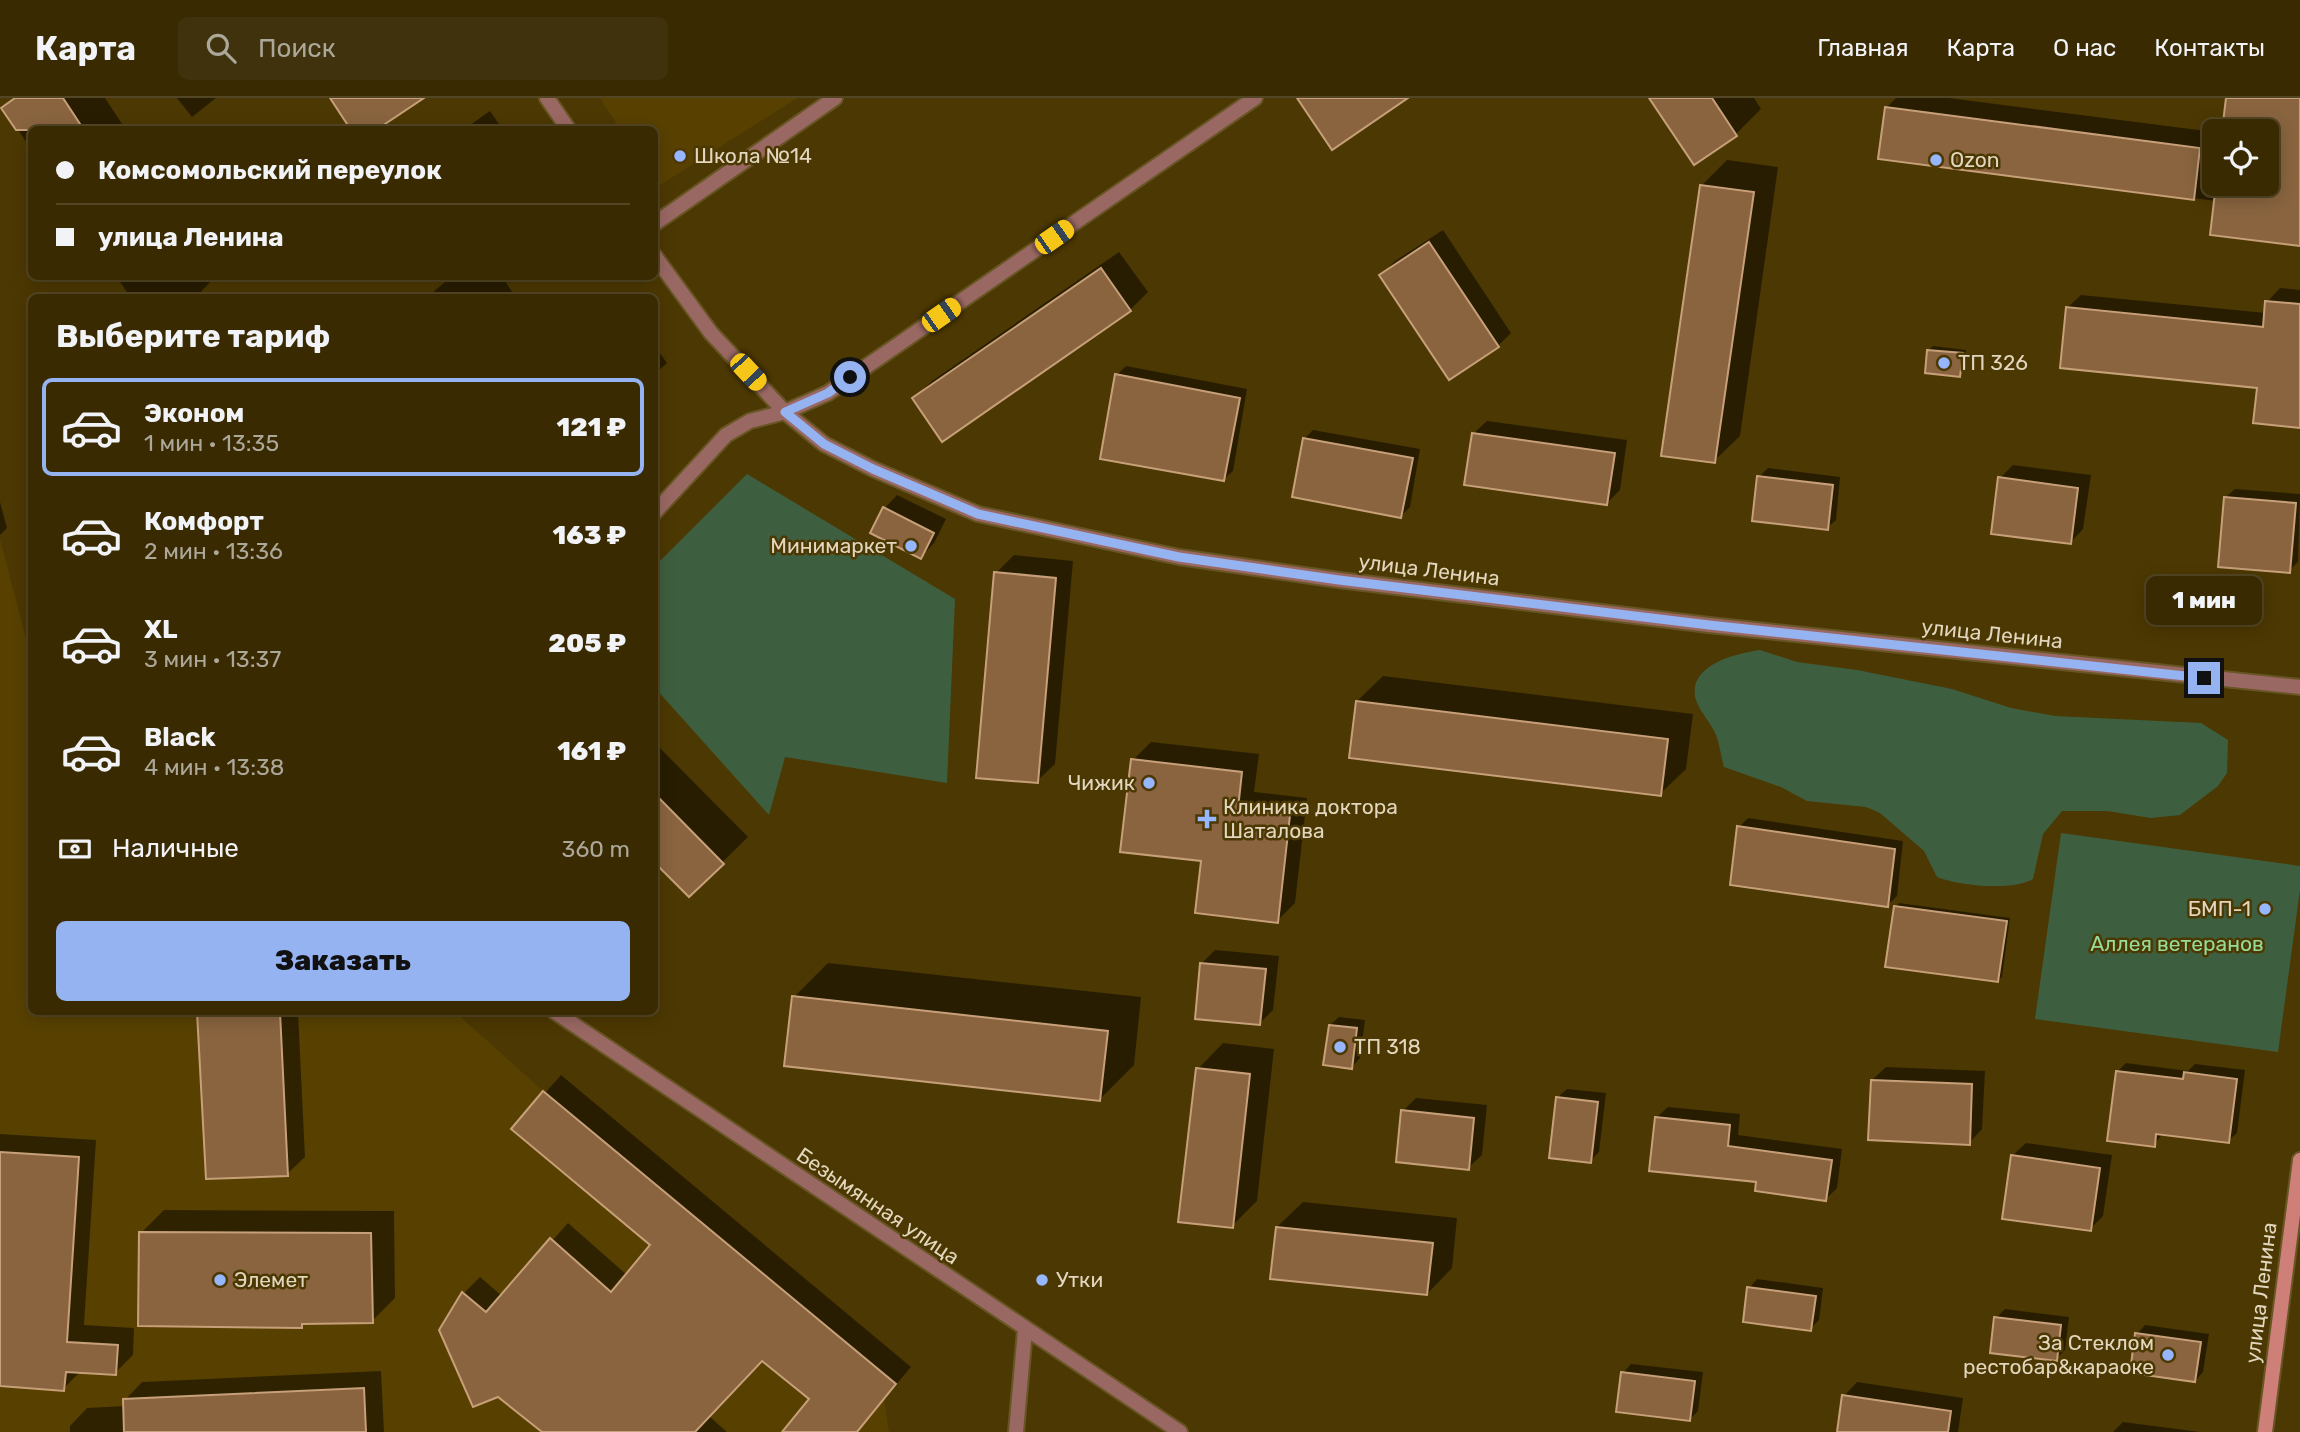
<!DOCTYPE html>
<html lang="ru">
<head>
<meta charset="utf-8">
<style>
	body { margin:0; font-family:Rubik,sans-serif; background:#40320c; color:#f1f3f6; height:100vh; display:flex; flex-direction:column; font-size:26px; white-space:nowrap }
	* { box-sizing:border-box; margin:0 }
	p { font-size:23px; color:#aba799 }
	.icon { flex:none; width:38px; height:38px; fill:none; stroke:currentColor; stroke-width:2; stroke-linecap:round; stroke-linejoin:round }
	.map { position:relative; flex:1; overflow:hidden }
	.drawer { position:absolute; left:28px; top:196px; width:630px; height:721px; display:flex; flex-direction:column; background:#392a02; border-radius:10px; box-shadow:0 4px 18px #0003,0 0 0 2px #534624 }
	.drawer>* { flex:none }
	.banner { position:absolute; left:28px; top:28px; width:630px; height:154px; border-radius:10px; box-shadow:0 4px 18px #0003,0 0 0 2px #534624; display:grid; align-content:center; height:154px; padding:0 28px; background:#392a02 }
	.fabs { position:absolute; left:2202px; top:21px; display:grid; gap:14px }
	.fabs a { display:grid; place-items:center; width:77px; height:77px; border-radius:10px; background:#392a02; box-shadow:0 4px 18px #0003,0 0 0 2px #534624; font-size:35px }
	.end { position:absolute; width:32px; height:32px; margin:-16px; border:9px solid #95b2f1; background:#111; box-shadow:0 0 0 4px #111 }
	.from { border-radius:50% }
	.bubble { position:absolute; height:49px; border-radius:10px; background:#392a02; box-shadow:0 4px 18px #0003,0 0 0 2px #534624; font-size:23px; font-weight:800; line-height:49px; text-align:center }
	.car { position:absolute; width:21px; height:42px; margin:-21px -10px; border-radius:9px; box-shadow:0 0 5px 2px #0007; background:linear-gradient(#f5c518 24%,#345 0 40%,#f5c518 0 76%,#345 0 86%,#f5c518 0) }
	.banner b { display:flex; align-items:center; gap:24px; height:66px; font-size:26px }
	.banner b+b { border-top:2px solid #534624 }
	.banner i { width:18px; height:18px; background:#f1f3f6 }
	ul { padding:0; list-style:none }
	li { display:flex; align-items:center; gap:21px; height:98px; margin:0 14px 10px; padding:0 14px; border:4px solid transparent; border-radius:10px }
	li div { flex:1 }
	li b { display:block; font-size:26px }
	li em { font-style:normal; font-weight:800 }
	li.selected { border-color:#95b2f1 }
	li>.icon { width:63px; height:63px; stroke-width:1.5 }
	h2 { padding:0 28px; font-size:32px; line-height:84px }
	.pay { display:flex; align-items:center; gap:18px; height:77px; padding:0 28px; font-size:26px }
	.pay p { margin-inline-start:auto }
	.button { display:flex; gap:14px; margin-top:auto; padding:14px 28px }
	.button a { flex:1; height:80px; border-radius:10px; background:#95b2f1; color:#111; font-size:28px; font-weight:800; line-height:80px; text-align:center }
	header { display:flex; align-items:center; gap:42px; box-sizing:border-box; height:98px; padding:0 35px; background:#392a02; border-bottom:2px solid #534624 }
	header strong { font-size:33px }
	nav { display:flex; gap:38px; margin-inline-start:auto; font-size:24px }
	.search { width:490px; height:63px; background:#40320c; display:flex; align-items:center; gap:18px; box-sizing:border-box; padding:0 24px; border-radius:10px; color:#aba799; font-size:26px }
	.map>svg:first-child { display:block }
	.built { fill:#584100 }
	.green { fill:#3e5f3f }
	.shadow { fill:#0007 }
	.building { fill:#89643f; stroke:#c7a079; stroke-width:2 }
	.lines { fill:none; stroke-linecap:round; stroke-linejoin:round }
	.street-casing { stroke:#675524; stroke-width:18 }
	.secondary-casing { stroke:#675524; stroke-width:18 }
	.street { stroke:#9a6863; stroke-width:14 }
	.secondary { stroke:#ce7f78; stroke-width:14 }
	.route { stroke:#95b2f1; stroke-width:9 }
	.poi-dot { fill:#96b6fd; stroke:#4c3802; stroke-width:2.5 }
	.labels { text-anchor:middle; stroke-width:5; stroke-linejoin:round; paint-order:stroke }
	.poi-label { font-size:21px; fill:#e2d7be; stroke:#4c3802; text-anchor:start }
	.street-label { font-size:21px; fill:#e2d7be; stroke:#4c3802 }
	.park-label { font-size:21px; fill:#96db99; stroke:#4c3802 }
</style>
</head>
<body>
<header>
<strong>Карта</strong>
<div class="search"><svg class="icon" aria-label="search" viewBox="0 0 24 24"><circle cx="10" cy="10" r="6"/><path d="M15 15l6 6"/></svg>Поиск</div>
<nav><a>Главная</a><a>Карта</a><a>О нас</a><a>Контакты</a></nav>
</header>
<div class="map">
<svg width="2300" height="1334" viewBox="0 0 2300 1334">
	<rect width="100%" height="100%" fill="#4c3802"/>
	<g class="built">
		<path d="M600,0H797L657,89L654,32L620,31Z"/>
		<path d="M0,441L31,560L32,914H455L543,993L896,1286L884,1301L889,1334H0Z"/>
	</g>
	<g class="green">
		<path d="M747,376L955,501L947,685L785,659L769,717L655,590V468Z"/>
		<path d="M1760,552L1797,564L1857,572L1952,591L2011,610L2055,618L2201,625L2228,642L2227,675L2218,688L2180,717L2151,720L2107,713H2062L2043,736L2033,781C2013,793 1959,788 1937,779L1924,753L1880,715L1866,709L1807,703L1781,689L1724,669C1721,659 1720,647 1716,637C1711,624 1697,611 1695,598C1690,566 1738,555 1760,552Z"/>
		<path d="M2061,735L2300,768V792L2278,954L2035,921Z"/>
	</g>
	<g class="shadow">
		<path d="M13,0H105L126,32H32V52L3,10Z"/>
		<path d="M177,0H216L192,19Z"/>
		<path d="M1651,0H1754L1761,11L1736,36L1695,65Z"/>
		<path d="M1896,0H1949L2214,34V86H2266V33H2224L2228,0H2300V147L2216,103L1880,60L1886,10Z"/>
		<path d="M490,13L503,32H463Z"/>
		<path d="M1727,62L1778,69L1740,338L1714,363L1702,87Z"/>
		<path d="M1443,132L1511,235L1498,248L1381,177L1395,163Z"/>
		<path d="M1119,154L1148,194L1130,212L914,300L932,283Z"/>
		<path d="M116,178H216L195,200H131Z"/>
		<path d="M452,178H502L516,200H435L432,195Z"/>
		<path d="M2280,190L2300,192V328L2259,288L2067,210L2081,197L2266,215L2267,204Z"/>
		<path d="M654,247L667,265L654,277Z"/>
		<path d="M1933,248L1966,252L1963,273L1959,277L1929,252Z"/>
		<path d="M1126,268L1247,291L1233,373L1224,381L1117,277Z"/>
		<path d="M1487,323L1627,342L1620,392L1607,405L1473,336Z"/>
		<path d="M1313,332L1420,351L1410,409L1401,418L1304,341Z"/>
		<path d="M2013,367L2091,377L2083,431L2070,445L2000,380Z"/>
		<path d="M1768,370L1840,379L1836,422L1827,430L1759,379Z"/>
		<path d="M2235,391L2300,396L2298,464L2289,473L2226,399Z"/>
		<path d="M897,397L946,421L934,445L921,459L884,411Z"/>
		<path d="M0,404L7,430L0,437Z"/>
		<path d="M1014,457L1073,463L1055,666L1037,683L996,475Z"/>
		<path d="M1383,578L1693,616L1686,671L1660,696L1357,603Z"/>
		<path d="M654,644L748,739L689,797L654,761Z"/>
		<path d="M1151,644L1259,656L1254,694L1307,700L1295,805L1277,823L1203,762L1133,662Z"/>
		<path d="M1748,720L1903,743L1897,798L1888,807L1739,729Z"/>
		<path d="M1899,805L2010,820L2002,879L1998,882L1895,809Z"/>
		<path d="M1215,852L1279,858L1273,912L1260,925L1202,865Z"/>
		<path d="M828,865L1141,899L1134,967L1100,1001L794,899Z"/>
		<path d="M199,914H298L305,1059L287,1076L208,1080Z"/>
		<path d="M1339,919L1365,922L1360,960L1352,969L1330,927Z"/>
		<path d="M1223,945L1274,951L1257,1103L1232,1128L1198,971Z"/>
		<path d="M2126,965L2188,973L2195,966L2245,972L2237,1035L2228,1043L2163,1035L2154,1047L2118,973Z"/>
		<path d="M1886,969L1985,973L1982,1031L1969,1045L1872,982Z"/>
		<path d="M561,977L911,1269L856,1334H784L812,1301L763,1261L709,1318L727,1334H545L441,1232L464,1195L480,1179L502,1198L568,1125L627,1177L652,1147L513,1031Z"/>
		<path d="M1567,991L1606,995L1599,1054L1590,1063L1558,999Z"/>
		<path d="M1416,1000L1487,1007L1482,1057L1468,1070L1403,1013Z"/>
		<path d="M1668,1009L1740,1016L1738,1037L1842,1051L1837,1090L1826,1101L1656,1020Z"/>
		<path d="M0,1036L96,1042L84,1227L134,1230L133,1257L115,1275L81,1273L63,1291L0,1287Z"/>
		<path d="M2026,1045L2112,1057L2103,1118L2090,1131L2012,1058Z"/>
		<path d="M1303,1104L1457,1120L1452,1170L1427,1196L1277,1129Z"/>
		<path d="M164,1112L394,1113L395,1200L372,1223L305,1224L301,1228L141,1135Z"/>
		<path d="M1757,1181L1823,1190L1819,1222L1810,1231L1749,1190Z"/>
		<path d="M2005,1211L2069,1219L2065,1252L2056,1261L1996,1220Z"/>
		<path d="M2145,1227L2209,1236L2203,1274L2195,1283L2137,1236Z"/>
		<path d="M1631,1266L1703,1274L1698,1313L1689,1322L1623,1275Z"/>
		<path d="M381,1273L384,1334H70V1328L87,1310L125,1308V1302L142,1284Z"/>
		<path d="M1857,1284L1963,1300L1958,1334H1838L1844,1298Z"/>
		<path d="M2123,1324L2200,1334H2113Z"/>
	</g>
	<g class="building">
		<path d="M15,0H63L84,32H16L1,10Z"/>
		<path d="M330,0H424L376,32H351Z"/>
		<path d="M1297,0H1408L1332,52Z"/>
		<path d="M1649,0H1712L1737,38L1694,67Z"/>
		<path d="M2226,0H2300V148L2210,137L2216,86H2266V33H2222Z"/>
		<path d="M1885,9L2200,50L2194,102L1878,61Z"/>
		<path d="M1700,87L1754,94L1715,365L1661,358Z"/>
		<path d="M1429,144L1499,249L1449,282L1379,177Z"/>
		<path d="M1101,170L1131,213L942,344L912,300Z"/>
		<path d="M2265,203L2300,206V330L2253,325L2257,290L2060,270L2066,209L2263,229Z"/>
		<path d="M1927,252L1963,255L1960,279L1925,275Z"/>
		<path d="M1115,276L1240,300L1224,383L1100,361Z"/>
		<path d="M1472,335L1615,355L1607,407L1464,387Z"/>
		<path d="M1303,340L1413,360L1401,420L1292,399Z"/>
		<path d="M1757,378L1833,387L1828,432L1752,423Z"/>
		<path d="M1998,379L2078,390L2071,446L1991,436Z"/>
		<path d="M2224,399L2296,405L2290,475L2218,469Z"/>
		<path d="M883,409L934,435L921,461L870,435Z"/>
		<path d="M994,474L1056,480L1038,685L976,680Z"/>
		<path d="M1356,603L1668,641L1661,698L1349,660Z"/>
		<path d="M1131,661L1242,674L1238,711L1290,717L1278,825L1195,815L1201,763L1120,754Z"/>
		<path d="M654,695L724,766L689,799L654,764Z"/>
		<path d="M1737,728L1895,751L1888,809L1730,787Z"/>
		<path d="M1894,808L2007,823L1998,884L1885,869Z"/>
		<path d="M1200,865L1266,871L1260,927L1195,921Z"/>
		<path d="M792,898L1108,933L1100,1003L784,968Z"/>
		<path d="M197,914H280L288,1078L206,1081Z"/>
		<path d="M1329,927L1357,930L1352,971L1323,967Z"/>
		<path d="M1196,970L1250,976L1233,1130L1178,1124Z"/>
		<path d="M2116,973L2183,981L2184,974L2237,981L2229,1045L2156,1036L2155,1049L2107,1043Z"/>
		<path d="M1871,982L1972,986L1970,1047L1868,1042Z"/>
		<path d="M543,993L896,1286L857,1334H782L809,1301L762,1263L695,1334H542L498,1299L473,1309L439,1232L462,1194L486,1214L550,1140L611,1194L650,1147L511,1031Z"/>
		<path d="M1556,999L1598,1004L1591,1065L1549,1060Z"/>
		<path d="M1401,1012L1474,1020L1469,1072L1396,1064Z"/>
		<path d="M1655,1019L1730,1027L1728,1048L1832,1062L1826,1103L1755,1093L1756,1084L1649,1073Z"/>
		<path d="M0,1054L79,1059L67,1244L118,1247L116,1277L66,1274L64,1293L0,1288Z"/>
		<path d="M2011,1057L2100,1070L2091,1133L2002,1121Z"/>
		<path d="M1276,1129L1433,1145L1427,1197L1270,1181Z"/>
		<path d="M139,1134L371,1135L373,1225L302,1226V1230L138,1228Z"/>
		<path d="M1747,1189L1816,1198L1811,1233L1743,1224Z"/>
		<path d="M1994,1219L2061,1227L2057,1263L1990,1255Z"/>
		<path d="M2135,1235L2201,1244L2195,1284L2130,1275Z"/>
		<path d="M1621,1274L1695,1283L1690,1323L1616,1314Z"/>
		<path d="M364,1290L366,1334H124L123,1301Z"/>
		<path d="M1842,1297L1951,1313L1948,1334H1837Z"/>
	</g>
	<g class="lines">
		<g class="street-casing">
			<g id="street">
				<path d="M547,0L569,32"/>
				<path d="M654,126L835,0"/>
				<path d="M654,157L711,235L785,314L824,346L873,371L978,416L1179,459L1339,482L1709,527L2300,589"/>
				<path d="M654,415L726,337L750,323L785,314L828,295L1255,0"/>
				<path d="M555,914L1180,1334"/>
				<path d="M1016,1334L1025,1232"/>
			</g>
		</g>
		<g class="secondary-casing">
			<path id="secondary" d="M2265,1334L2300,1062"/>
		</g>
		<use href="#street" class="street"/>
		<use href="#secondary" class="secondary"/>
	</g>
	<g class="lines">
		<path class="route" d="M850,279L828,295L785,314L824,346L873,371L978,416L1179,459L1339,482L1709,527L2204,580"/>
	</g>
	<g class="poi-dot">
		<circle cx="680" cy="58" r="7"/>
		<circle cx="1936" cy="62" r="7"/>
		<circle cx="1944" cy="265" r="7"/>
		<circle cx="911" cy="448" r="7"/>
		<circle cx="1149" cy="685" r="7"/>
		<path d="M1203.5 710.5h7v7h7v7h-7v7h-7v-7h-7v-7h7z"/>
		<circle cx="2265" cy="811" r="7"/>
		<circle cx="1340" cy="949" r="7"/>
		<circle cx="220" cy="1182" r="7"/>
		<circle cx="1042" cy="1182" r="7"/>
		<circle cx="2168" cy="1257" r="7"/>
	</g>
	<g class="labels">
		<g class="poi-label">
			<text x="694" y="65">Школа №14</text>
			<text x="1950" y="69">Ozon</text>
			<text x="1958" y="272">ТП 326</text>
			<text x="897" y="455" text-anchor="end">Минимаркет</text>
			<text x="1135" y="692" text-anchor="end">Чижик</text>
			<text x="1223" y="716">Клиника доктора<tspan x="1223" dy="24">Шаталова</tspan></text>
			<text x="2251" y="818" text-anchor="end">БМП-1</text>
			<text x="1354" y="956">ТП 318</text>
			<text x="234" y="1189">Элемет</text>
			<text x="1056" y="1189">Утки</text>
			<text x="2154" y="1252" text-anchor="end">За Стеклом<tspan x="2154" dy="24">рестобар&amp;караоке</tspan></text>
		</g>
		<g class="street-label">
			<text transform="translate(1429 472) rotate(7)" y="7">улица Ленина</text>
			<text transform="translate(1992 536) rotate(6)" y="7">улица Ленина</text>
			<text transform="translate(878 1108) rotate(34)" y="7">Безымянная улица</text>
			<text transform="translate(2261 1195) rotate(-83)" y="7">улица Ленина</text>
		</g>
		<g class="park-label">
			<text x="2177" y="853">Аллея ветеранов</text>
		</g>
	</g>
</svg>
<div class="fabs">
<a><svg class="icon" aria-label="locate" viewBox="0 0 24 24"><circle cx="12" cy="12" r="6"/><path d="M12 2v4M12 18v4M2 12h4M18 12h4"/></svg></a>
</div>
<i class="end from" style="left:850px;top:279px"></i>
<i class="end" style="left:2204px;top:580px"></i>
<div class="bubble" style="left:2146px;top:478px;width:116px">1 мин</div>
<i class="car" style="left:1054px;top:139px;rotate:55deg"></i>
<i class="car" style="left:941px;top:217px;rotate:55deg"></i>
<i class="car" style="left:748px;top:274px;rotate:137deg"></i>
<div class="banner">
<b><i class="from"></i>Комсомольский переулок</b>
<b><i></i>улица Ленина</b>
</div>
<section class="drawer">
<h2>Выберите тариф</h2>
<ul>
<li class="selected"><svg class="icon" aria-label="car" viewBox="0 0 24 24"><path d="M5 17H2v-5l4-1 3-4h7l3 4 3 1v5h-3M9 17h6M6 11h13"/><circle cx="7" cy="17" r="2"/><circle cx="17" cy="17" r="2"/></svg><div><b>Эконом</b><p>1 мин · 13:35</p></div><em>121 ₽</em></li>
<li><svg class="icon" aria-label="car" viewBox="0 0 24 24"><path d="M5 17H2v-5l4-1 3-4h7l3 4 3 1v5h-3M9 17h6M6 11h13"/><circle cx="7" cy="17" r="2"/><circle cx="17" cy="17" r="2"/></svg><div><b>Комфорт</b><p>2 мин · 13:36</p></div><em>163 ₽</em></li>
<li><svg class="icon" aria-label="car" viewBox="0 0 24 24"><path d="M5 17H2v-5l4-1 3-4h7l3 4 3 1v5h-3M9 17h6M6 11h13"/><circle cx="7" cy="17" r="2"/><circle cx="17" cy="17" r="2"/></svg><div><b>XL</b><p>3 мин · 13:37</p></div><em>205 ₽</em></li>
<li><svg class="icon" aria-label="car" viewBox="0 0 24 24"><path d="M5 17H2v-5l4-1 3-4h7l3 4 3 1v5h-3M9 17h6M6 11h13"/><circle cx="7" cy="17" r="2"/><circle cx="17" cy="17" r="2"/></svg><div><b>Black</b><p>4 мин · 13:38</p></div><em>161 ₽</em></li>
</ul>
<div class="pay"><svg class="icon" aria-label="cash" viewBox="0 0 24 24"><path d="M3 7h18v10H3z"/><circle cx="12" cy="12" r="2"/></svg>Наличные<p>360 m</p></div>
<div class="button"><a>Заказать</a></div>
</section>
</div>
</body>
</html>
